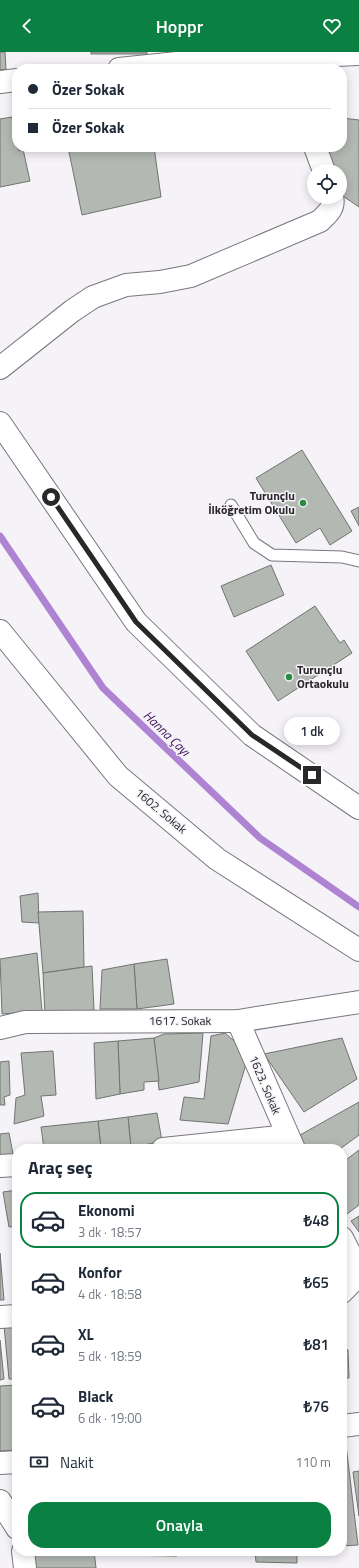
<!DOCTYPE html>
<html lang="tr">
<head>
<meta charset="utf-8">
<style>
	body { margin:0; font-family:"Titillium Web",sans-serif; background:#f2f2f3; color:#1f2937; height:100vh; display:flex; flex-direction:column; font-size:15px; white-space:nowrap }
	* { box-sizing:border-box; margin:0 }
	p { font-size:13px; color:#747a83 }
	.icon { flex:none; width:22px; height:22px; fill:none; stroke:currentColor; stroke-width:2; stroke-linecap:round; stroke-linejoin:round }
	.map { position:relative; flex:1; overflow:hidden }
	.panel { position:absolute; left:12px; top:1092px; width:335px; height:412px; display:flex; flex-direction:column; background:#fff; border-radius:16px; box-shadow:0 2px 10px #0003 }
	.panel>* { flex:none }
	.banner { position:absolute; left:12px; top:12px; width:335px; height:88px; border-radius:16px; box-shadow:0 2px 10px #0003; display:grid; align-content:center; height:88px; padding:0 16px; background:#fff }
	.fabs { position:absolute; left:307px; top:112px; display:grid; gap:8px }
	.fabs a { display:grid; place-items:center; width:40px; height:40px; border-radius:50%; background:#fff; box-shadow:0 2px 10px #0003; font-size:20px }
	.end { position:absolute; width:18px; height:18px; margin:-9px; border:5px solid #29272a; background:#fff; box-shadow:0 0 0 2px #fff }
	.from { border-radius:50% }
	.bubble { position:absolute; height:28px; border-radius:14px; background:#fff; box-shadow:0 2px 10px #0003; font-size:13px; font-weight:600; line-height:28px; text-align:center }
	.banner b { display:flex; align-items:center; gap:14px; height:38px; font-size:15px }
	.banner b+b { border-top:1px solid #e0e1e3 }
	.banner i { width:10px; height:10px; background:#1f2937 }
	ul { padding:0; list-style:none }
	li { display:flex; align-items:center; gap:12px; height:56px; margin:0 8px 6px; padding:0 8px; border:2px solid transparent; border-radius:16px }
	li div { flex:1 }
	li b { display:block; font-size:15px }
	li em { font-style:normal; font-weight:600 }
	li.on { border-color:#0b8043 }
	li>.icon { width:36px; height:36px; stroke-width:1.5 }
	h2 { padding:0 16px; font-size:18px; line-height:48px }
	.pay { display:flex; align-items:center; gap:10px; height:44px; padding:0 16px; font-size:15px }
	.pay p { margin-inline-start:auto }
	.primary-button { display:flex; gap:8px; margin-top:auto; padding:8px 16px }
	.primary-button a { flex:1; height:46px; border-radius:16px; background:#0b8043; color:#fff; font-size:16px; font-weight:600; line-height:46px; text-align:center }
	header { display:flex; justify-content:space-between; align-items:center; height:52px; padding:0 16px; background:#0b8043; color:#fff; font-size:18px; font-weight:600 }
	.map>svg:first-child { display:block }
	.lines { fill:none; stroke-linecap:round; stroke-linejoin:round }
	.stream { stroke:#ae83d2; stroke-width:7 }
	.building { fill:#b3b8b3; stroke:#707570 }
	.service-casing { stroke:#79777c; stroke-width:13 }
	.minor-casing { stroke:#79777c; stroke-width:24 }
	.service { stroke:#fff; stroke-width:11 }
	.minor { stroke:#fff; stroke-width:22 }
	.route { stroke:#29272a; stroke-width:5 }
	.poi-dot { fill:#2a8c40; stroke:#f5f2f8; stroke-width:1.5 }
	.labels { text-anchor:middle; stroke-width:3; stroke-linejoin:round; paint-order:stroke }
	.poi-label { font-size:12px; font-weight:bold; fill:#29272a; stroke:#f5f2f8; text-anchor:end }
	.street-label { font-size:12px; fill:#29272a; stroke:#f5f2f8 }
	.water-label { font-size:13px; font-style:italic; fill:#3b1056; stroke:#f5f2f8 }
</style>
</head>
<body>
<header><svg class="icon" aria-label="back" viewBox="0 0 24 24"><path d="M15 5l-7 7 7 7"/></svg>Hoppr<svg class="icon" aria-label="heart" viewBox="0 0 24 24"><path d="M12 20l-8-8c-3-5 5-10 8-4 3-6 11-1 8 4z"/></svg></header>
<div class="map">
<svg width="359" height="1516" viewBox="0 0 359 1516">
	<rect width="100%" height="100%" fill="#f5f2f8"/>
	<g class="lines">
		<path class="stream" d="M0,484L103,636L260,786L359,855"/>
	</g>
	<g class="building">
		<path d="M0,0H5L6,17L0,18Z"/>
		<rect x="91" y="0" width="56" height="2"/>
		<path d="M12,65L17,95L19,99L23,97L30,129L0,135V67Z"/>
		<path d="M342,66L359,68V155L340,142V119H332L323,95H342Z"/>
		<path d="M68,95H154L161,145L82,163Z"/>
		<path d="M302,398L352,479L330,493L320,476L296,491L256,426Z"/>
		<path d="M359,455V474L351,459Z"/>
		<path d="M271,513L284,543L234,565L221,534Z"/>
		<path d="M315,554L340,591L344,588L352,601L278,649L246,599Z"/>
		<path d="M38,841L39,871L22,870L20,844Z"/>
		<path d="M83,859L84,915L43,921L38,860Z"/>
		<path d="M37,901L42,959L2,962L0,907Z"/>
		<path d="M167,907L174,952L137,957L134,912Z"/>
		<path d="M134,912L137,957H100L102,918Z"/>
		<path d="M92,914L94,958L45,964L43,921Z"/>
		<path d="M203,981L199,1030L159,1038L154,986L164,982Z"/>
		<path d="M225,981L249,1002L228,1072L180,1068L184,1045L204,1047L211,984Z"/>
		<path d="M154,986L159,1029L144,1030V1038L120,1042L118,989Z"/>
		<path d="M342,986L357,1027L304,1060L264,1002Z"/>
		<path d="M118,989L120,1042L96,1047L94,991Z"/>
		<path d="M53,999L56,1043L41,1044L44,1064L14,1072L16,1046L25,1043L21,1001Z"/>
		<path d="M9,1009L10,1043L4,1045L5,1053H0V1010Z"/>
		<path d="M359,1050V1083L340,1097H306L300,1083Z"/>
		<path d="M157,1061L162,1089L131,1096L128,1065Z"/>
		<path d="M128,1065L131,1096L101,1097L98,1069Z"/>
		<path d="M98,1069L101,1097H44L41,1075Z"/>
		<path d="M9,1081L14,1107L0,1109V1082Z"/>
		<path d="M359,1098V1153L343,1165L342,1111Z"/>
		<path d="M17,1138V1174L9,1175L3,1140Z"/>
		<path d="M359,1164V1180L351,1169Z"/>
		<path d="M0,1201L4,1248H0Z"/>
		<path d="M17,1271V1327H9L4,1273Z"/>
		<path d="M0,1288L4,1327L0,1328Z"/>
		<path d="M342,1293L348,1298L349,1326H342Z"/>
		<path d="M17,1333V1398L0,1399V1334Z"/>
		<path d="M342,1393H346L358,1493L342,1494Z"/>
		<path d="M359,1419V1464L353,1420Z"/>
		<path d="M30,1499H94L96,1516H31Z"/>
		<path d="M116,1499H177V1504L116,1503Z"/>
		<path d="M255,1499H297V1511L256,1510Z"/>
	</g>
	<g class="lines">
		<g class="service-casing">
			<path id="service" d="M231,453L254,491L272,503L342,505L359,509"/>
		</g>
		<g class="minor-casing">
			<g id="minor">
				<path d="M119,17L196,9L359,2"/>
				<path d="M0,30L17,28"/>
				<path d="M315,95L324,119"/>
				<path d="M0,316L72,259L93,245L126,233L160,230L191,224L320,169C327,162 335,156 332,145"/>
				<path d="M0,371L136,570L252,683L359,756"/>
				<path d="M0,579L118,724L217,807L359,898"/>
				<path d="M238,969L294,1097"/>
				<path d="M0,976L25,970L238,969L359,950"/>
				<path d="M163,1097L287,1084"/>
				<path d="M0,1114L17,1113"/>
				<path d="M342,1186L359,1219"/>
				<path d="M342,1240L359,1223"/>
				<path d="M0,1265L17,1264"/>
				<path d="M342,1374L359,1372"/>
				<path d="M0,1411L17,1410"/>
				<path d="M0,1449L17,1476"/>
				<path d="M23,1499L25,1516"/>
			</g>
		</g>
		<use href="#service" class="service"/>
		<use href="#minor" class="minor"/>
	</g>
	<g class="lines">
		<path class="route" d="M51,445L136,570L252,683L312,723"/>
	</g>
	<g class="poi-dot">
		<circle cx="303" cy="451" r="4"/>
		<circle cx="289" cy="625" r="4"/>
	</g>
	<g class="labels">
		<g class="poi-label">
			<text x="295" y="448">Turunçlu<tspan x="295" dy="14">İlköğretim Okulu</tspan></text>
			<text x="297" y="622" text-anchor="start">Turunçlu<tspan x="297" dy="14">Ortaokulu</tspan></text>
		</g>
		<g class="street-label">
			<text transform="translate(161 759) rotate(40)" y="4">1602. Sokak</text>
			<text x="180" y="973">1617. Sokak</text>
			<text transform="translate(265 1033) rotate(67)" y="4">1623. Sokak</text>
		</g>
		<g class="water-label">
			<text transform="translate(167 681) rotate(44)" y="5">Hanna Çayı</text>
		</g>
	</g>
</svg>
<div class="fabs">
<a><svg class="icon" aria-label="locate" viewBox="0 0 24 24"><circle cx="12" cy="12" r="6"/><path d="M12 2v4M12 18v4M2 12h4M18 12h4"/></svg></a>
</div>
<i class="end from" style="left:51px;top:445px"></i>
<i class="end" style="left:312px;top:723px"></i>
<div class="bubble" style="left:284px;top:665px;width:56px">1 dk</div>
<div class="banner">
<b><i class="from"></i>Özer Sokak</b>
<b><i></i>Özer Sokak</b>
</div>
<section class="panel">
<h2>Araç seç</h2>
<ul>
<li class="on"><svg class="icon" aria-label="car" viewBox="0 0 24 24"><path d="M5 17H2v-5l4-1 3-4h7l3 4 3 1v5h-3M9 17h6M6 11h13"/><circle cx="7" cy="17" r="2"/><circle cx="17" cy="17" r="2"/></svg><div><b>Ekonomi</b><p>3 dk · 18:57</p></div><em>₺48</em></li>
<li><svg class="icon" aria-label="car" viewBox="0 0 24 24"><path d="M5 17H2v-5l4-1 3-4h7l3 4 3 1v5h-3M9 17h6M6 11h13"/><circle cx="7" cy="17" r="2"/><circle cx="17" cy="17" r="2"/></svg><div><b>Konfor</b><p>4 dk · 18:58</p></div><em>₺65</em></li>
<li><svg class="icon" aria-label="car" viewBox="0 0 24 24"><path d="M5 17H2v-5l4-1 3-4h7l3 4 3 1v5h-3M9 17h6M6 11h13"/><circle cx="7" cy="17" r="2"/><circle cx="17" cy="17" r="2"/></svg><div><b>XL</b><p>5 dk · 18:59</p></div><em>₺81</em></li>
<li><svg class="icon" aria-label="car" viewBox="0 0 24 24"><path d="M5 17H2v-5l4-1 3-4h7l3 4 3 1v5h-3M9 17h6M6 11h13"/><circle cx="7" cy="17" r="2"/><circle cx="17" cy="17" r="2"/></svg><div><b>Black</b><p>6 dk · 19:00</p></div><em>₺76</em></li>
</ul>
<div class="pay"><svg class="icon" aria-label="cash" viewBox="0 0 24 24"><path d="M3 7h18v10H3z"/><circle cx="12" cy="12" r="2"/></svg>Nakit<p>110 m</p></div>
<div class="primary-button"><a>Onayla</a></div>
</section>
</div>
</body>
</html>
